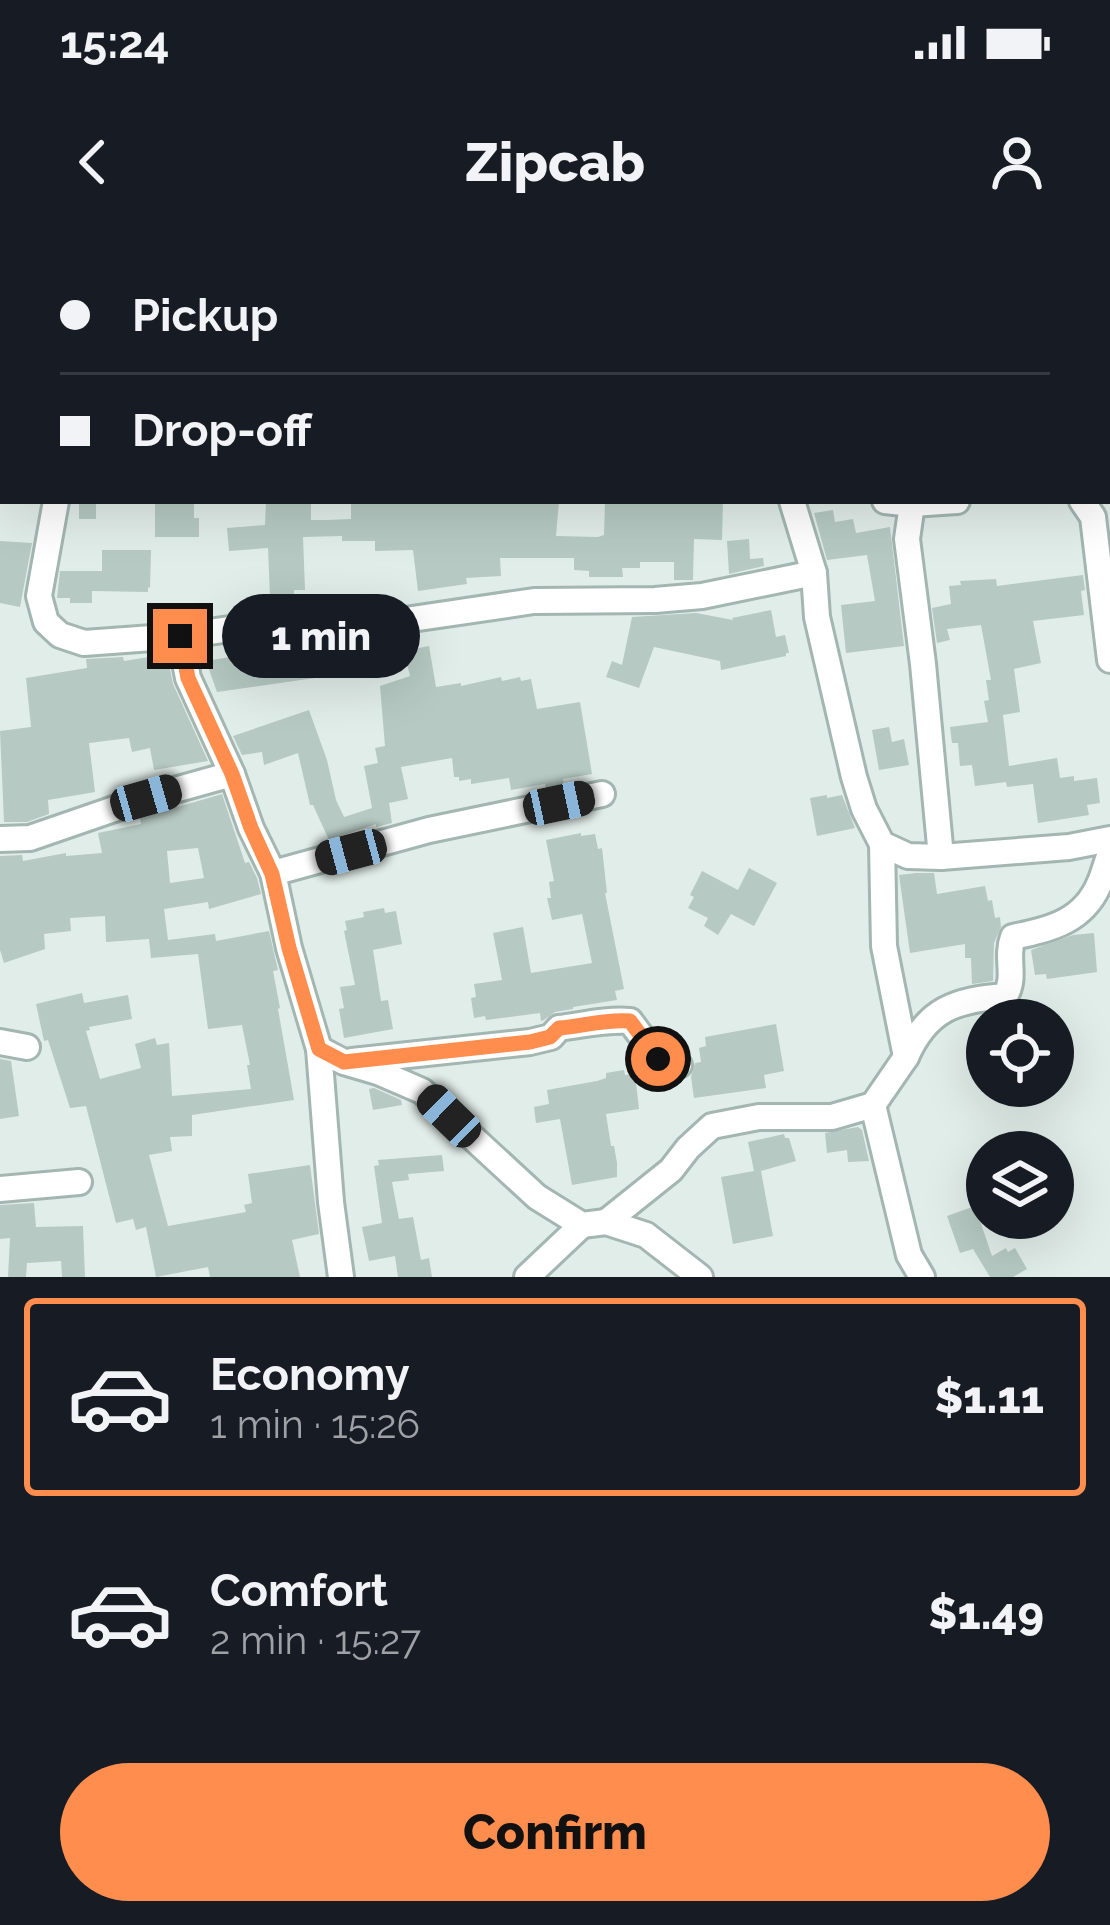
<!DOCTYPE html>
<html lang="en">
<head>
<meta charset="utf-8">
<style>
	body { margin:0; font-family:Raleway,sans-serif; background:#242831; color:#f1f3f6; height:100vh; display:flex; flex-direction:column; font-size:45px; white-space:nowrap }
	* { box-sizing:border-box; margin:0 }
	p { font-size:39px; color:#9ea1a6 }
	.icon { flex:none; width:66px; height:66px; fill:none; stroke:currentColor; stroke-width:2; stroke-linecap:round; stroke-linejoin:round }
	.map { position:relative; height:1037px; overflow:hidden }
	.details { display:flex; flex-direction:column; background:#171b24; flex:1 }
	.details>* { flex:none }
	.banner { position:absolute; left:0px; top:0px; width:1110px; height:264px; box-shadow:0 12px 48px #0002; display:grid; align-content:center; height:264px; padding:0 60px; background:#171b24 }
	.buttons { position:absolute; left:966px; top:759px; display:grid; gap:24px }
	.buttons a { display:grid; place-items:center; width:108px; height:108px; border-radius:50%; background:#171b24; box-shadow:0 12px 48px #0002; font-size:60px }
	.end { position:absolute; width:54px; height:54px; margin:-27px; border:15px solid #ff8d4e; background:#111; box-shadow:0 0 0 6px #111 }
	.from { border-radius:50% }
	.bubble { position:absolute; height:84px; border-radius:42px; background:#171b24; box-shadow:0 12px 48px #0002; font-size:39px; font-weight:800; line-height:84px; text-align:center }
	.car { position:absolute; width:36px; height:72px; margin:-36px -18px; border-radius:15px; box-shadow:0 0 9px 3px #0007; background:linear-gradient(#222 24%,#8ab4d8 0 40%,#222 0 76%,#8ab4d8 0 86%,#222 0) }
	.banner b { display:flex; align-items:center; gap:42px; height:114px; font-size:45px }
	.banner b+b { border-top:3px solid #363941 }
	.banner i { width:30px; height:30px; background:#f1f3f6 }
	ul { padding:21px 0 0; list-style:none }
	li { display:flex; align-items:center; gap:36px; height:198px; margin:0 24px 18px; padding:0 36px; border:6px solid transparent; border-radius:12px }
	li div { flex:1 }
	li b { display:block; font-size:45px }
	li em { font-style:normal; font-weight:800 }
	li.on { border-color:#ff8d4e }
	li>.icon { width:108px; height:108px; stroke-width:1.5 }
	.cta { display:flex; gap:24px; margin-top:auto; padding:24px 60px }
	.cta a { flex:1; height:138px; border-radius:72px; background:#ff8d4e; color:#111; font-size:48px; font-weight:800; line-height:138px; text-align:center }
	.status { display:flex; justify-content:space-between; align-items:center; height:84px; padding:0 60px; background:#171b24; direction:ltr }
	.status svg { height:33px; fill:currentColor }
	header { display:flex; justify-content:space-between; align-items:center; height:156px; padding:0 60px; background:#171b24; font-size:54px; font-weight:800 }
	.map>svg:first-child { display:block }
	.building { fill:#b6c9c3; fill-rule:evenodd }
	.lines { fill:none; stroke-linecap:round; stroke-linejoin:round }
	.minor-casing { stroke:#a3b6b1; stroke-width:30 }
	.minor { stroke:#fff; stroke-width:24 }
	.route { stroke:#ff8d4e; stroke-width:15 }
</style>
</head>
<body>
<div class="status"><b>15:24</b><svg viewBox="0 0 49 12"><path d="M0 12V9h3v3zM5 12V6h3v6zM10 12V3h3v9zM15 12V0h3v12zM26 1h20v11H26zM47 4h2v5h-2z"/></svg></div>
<header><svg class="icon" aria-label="back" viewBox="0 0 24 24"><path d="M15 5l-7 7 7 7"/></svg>Zipcab<svg class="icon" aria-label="person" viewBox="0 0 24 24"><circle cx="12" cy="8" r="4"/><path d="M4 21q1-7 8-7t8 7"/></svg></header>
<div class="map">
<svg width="1110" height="1037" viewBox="0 0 1110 1037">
	<rect width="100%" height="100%" fill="#e1ede9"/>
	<g class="building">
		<path d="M155,261H194V278H199V297H155Z"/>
		<path d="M266,261H311V280H327L351,279V261H559L556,296L598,297L604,295L605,261H723L722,300L694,299L693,340H674V322H640V328H622L623,337H589V331L574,330V318H500L501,336L466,338L467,344L418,351L413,310L375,311V301H342V296L303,297L305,350H294V356L270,357L268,308L229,311L227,288L265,285Z"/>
		<rect x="79" y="263" width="17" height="16"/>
		<path d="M833,270L835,282L853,279L856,293L890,287L904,406L846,413L841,365L875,361L867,315L827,320L814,273Z"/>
		<path d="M749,299L750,319L763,318L764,326L729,334L727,301Z"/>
		<path d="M0,301L32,303L20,367L0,363Z"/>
		<path d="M102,310H151L150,348L148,347V352L92,351V363H70V358H57L60,331H102Z"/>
		<path d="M1083,335L1085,350L1081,351L1084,375L1033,381L1041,423L1014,429L1020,472L1003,475L1009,526L1057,518L1060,538L1074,536V541L1097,538L1100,563L1087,565L1089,575L1038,583L1033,544L1007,547L1006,542L975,546L972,525L960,526L958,503H952L950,487L988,482L984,461L989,460L986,440H991L981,385L947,389L950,400L937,403L932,368L951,364L949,346L961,345L960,341L996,339L997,346Z"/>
		<path d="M771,370L776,397L785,395L789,413H786V416L721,430L720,421L654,407L639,448L606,437L612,421L622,425L632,377L696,373L733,380L732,378Z"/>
		<path d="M294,406L295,413L310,410L315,438L217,452L206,421Z"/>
		<path d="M429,406L436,447L461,443V446L501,437L502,441L520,437L521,441L531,439L537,469L580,462L592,534L563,539L564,545L546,549L545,544L511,550L509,538L471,544V539L459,541V537H454L452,518L401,527L408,559L389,563L392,583L376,587V584L329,600L313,565H310L298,513L264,525L262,512L242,515L233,496L309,470L327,520L336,560L344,577L372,568L364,526L378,523L375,508L385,506L380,446L410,436L404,411Z"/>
		<path d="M167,414L173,444L208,521L154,530L150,508L132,512L129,498L89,503L95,552L48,560L49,574L27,582H4L0,491L31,487L26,438L87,428L86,419L123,417L124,421Z"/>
		<path d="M889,487L892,502L904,499L909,525L879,530L872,490Z"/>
		<path d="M222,554L245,623L249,622L257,638L261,654L209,669L208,662L164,669L168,700L215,694L216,701L269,691L278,730L273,731L280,768L278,769L294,860L192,875V896L170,897L172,911L149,915L168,986L246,972L244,965L252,963L248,934L310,925L319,994L292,1000L300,1037H210L208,1027L156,1037L146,987L136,990L133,979L116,983L86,866L70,868L48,800L44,801L36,764L82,753L84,763L128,755L132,779L89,787L90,790L86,791L100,839L141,828L135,804L155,798L157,805L169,803L172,856L251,849L247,825H250L242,785L208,789L198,714L151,718L149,699L106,702L105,676L70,678L71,691L44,694L45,709L4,723L0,710V616L22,615L23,621L66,613V616L102,613L98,593L141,584L140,578ZM198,608L204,638L170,643L167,611Z"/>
		<path d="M827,555V558L842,555L855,588L817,596L810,558Z"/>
		<path d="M581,593V596L595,594L598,609L602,608L607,653H605L624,749L615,751L617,760L573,767V769L555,772L544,780L541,781L540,773L486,780L485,776L474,778L471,758L476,757L474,744L502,740L493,693L523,687L531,733L592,723L582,674L552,680L547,658H551L549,642L554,641L546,600Z"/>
		<path d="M749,628L777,643L754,686L731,674L718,695L704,686L708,678L688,668L694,657L690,655L702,631L738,650Z"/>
		<path d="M916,633H934L937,654L985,646L988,661L992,660L995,678L1000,677L1001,687L994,703L993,741L972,744L971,718H965V704L910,713L899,635Z"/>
		<path d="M384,668L385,673L396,671L402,704L373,710L381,761L388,760L393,789L344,798L339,769L344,768L340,747L355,745L344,691L347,690L345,681L364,677L363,672Z"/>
		<path d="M1094,693L1097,732L1047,739L1046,734L1035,735L1031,710L1073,695Z"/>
		<path d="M776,784L784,831L764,835L766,848L694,858L691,837L695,823L701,822L699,808L706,806L705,797Z"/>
		<path d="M0,819L11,821L19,876L0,879Z"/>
		<path d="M624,830L625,835L635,834L639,869L606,874L611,906H614L617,923V937L572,945L560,879L536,883L534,867L549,864L547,850L597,841L606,838V833Z"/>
		<path d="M374,848L401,860L402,865L373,870L369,849Z"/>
		<path d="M858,887L862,890L869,921L848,922L847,910L827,913L825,893Z"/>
		<path d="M784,894L785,898H789L796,921L761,931L773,996L733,1004L721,937L754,931L748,902Z"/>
		<path d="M442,915L444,931L408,934L409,940L392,942L399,979L413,977L421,1020L429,1018L432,1037H398L395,1016L369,1021L362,987L382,983L374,926L379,925L378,920Z"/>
		<path d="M34,963L36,987L83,986L85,1037H62L61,1021L27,1023L26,1037H8L10,998L0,999V965Z"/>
		<path d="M975,966L992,1016L1006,1008L1008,1012L1015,1008L1027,1029L1013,1037H990L973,1009L960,1013L947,976Z"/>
	</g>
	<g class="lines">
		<g class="minor-casing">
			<g id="minor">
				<path d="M601,0L602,3"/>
				<path d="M876,0V3"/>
				<path d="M0,135H3"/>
				<path d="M1107,206L1110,203"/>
				<path d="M56,261L39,356L46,382L60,395L84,403L180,396L280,382L363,375L405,380L534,361L655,360L702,356L814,333"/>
				<path d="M792,261L814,333L817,377L854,537L864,569L882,604L908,616L941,617L1069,607L1110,599"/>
				<path d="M885,261L912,264L957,261"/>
				<path d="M1082,261L1093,277L1110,420"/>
				<path d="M912,264L907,299L923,424L941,617"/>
				<path d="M180,396L188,438L232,534L251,588L273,633L289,708L319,809L331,962L341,1037"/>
				<path d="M0,599L30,598L146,558L232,534"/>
				<path d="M273,633L429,590L602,554"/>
				<path d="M0,802L27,807"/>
				<path d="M319,809L344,822L378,832L422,851L537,957L582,985L606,982L646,995L700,1037"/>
				<path d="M906,817C927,769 955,760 1005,756C1017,737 1005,718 1013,697C1050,689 1084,682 1100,642C1104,633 1106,623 1110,614"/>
				<path d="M352,821L530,802L551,797L559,788C583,785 606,779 630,781L658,819L679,825"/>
				<path d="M873,865L909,1015L922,1037"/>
				<path d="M0,949L79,942"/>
				<path d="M606,982L671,930L688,908L712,886L759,877H832L873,865L906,817L884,706L882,604"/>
				<path d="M527,1037L582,985"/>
			</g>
		</g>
		<use href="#minor" class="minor"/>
	</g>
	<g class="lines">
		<path class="route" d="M180,396L188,438L232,534L251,588L272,634L289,708L319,809L344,822L530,802L550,797L559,788C583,786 606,779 630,781L658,819"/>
	</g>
</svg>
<div class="buttons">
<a><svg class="icon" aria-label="locate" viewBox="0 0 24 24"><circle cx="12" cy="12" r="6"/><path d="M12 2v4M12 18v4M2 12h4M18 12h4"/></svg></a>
<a><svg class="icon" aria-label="layers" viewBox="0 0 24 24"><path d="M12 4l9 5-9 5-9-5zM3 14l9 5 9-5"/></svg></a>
</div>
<i class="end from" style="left:658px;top:819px"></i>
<i class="end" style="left:180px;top:396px"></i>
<div class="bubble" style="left:222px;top:354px;width:198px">1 min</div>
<i class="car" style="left:146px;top:558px;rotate:74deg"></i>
<i class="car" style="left:559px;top:563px;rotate:78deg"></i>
<i class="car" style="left:351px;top:612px;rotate:255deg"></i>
<i class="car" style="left:449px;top:876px;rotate:314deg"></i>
<div class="banner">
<b><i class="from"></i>Pickup</b>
<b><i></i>Drop-off</b>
</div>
</div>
<section class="details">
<ul>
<li class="on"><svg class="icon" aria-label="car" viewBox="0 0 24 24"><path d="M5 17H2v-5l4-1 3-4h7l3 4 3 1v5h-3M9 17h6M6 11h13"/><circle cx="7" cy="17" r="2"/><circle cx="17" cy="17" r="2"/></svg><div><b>Economy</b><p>1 min · 15:26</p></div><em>$1.11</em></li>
<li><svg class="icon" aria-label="car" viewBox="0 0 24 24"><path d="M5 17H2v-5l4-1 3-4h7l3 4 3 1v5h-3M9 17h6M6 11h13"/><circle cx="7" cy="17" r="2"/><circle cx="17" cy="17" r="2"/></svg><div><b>Comfort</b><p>2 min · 15:27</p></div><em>$1.49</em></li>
</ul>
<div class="cta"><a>Confirm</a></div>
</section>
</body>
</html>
